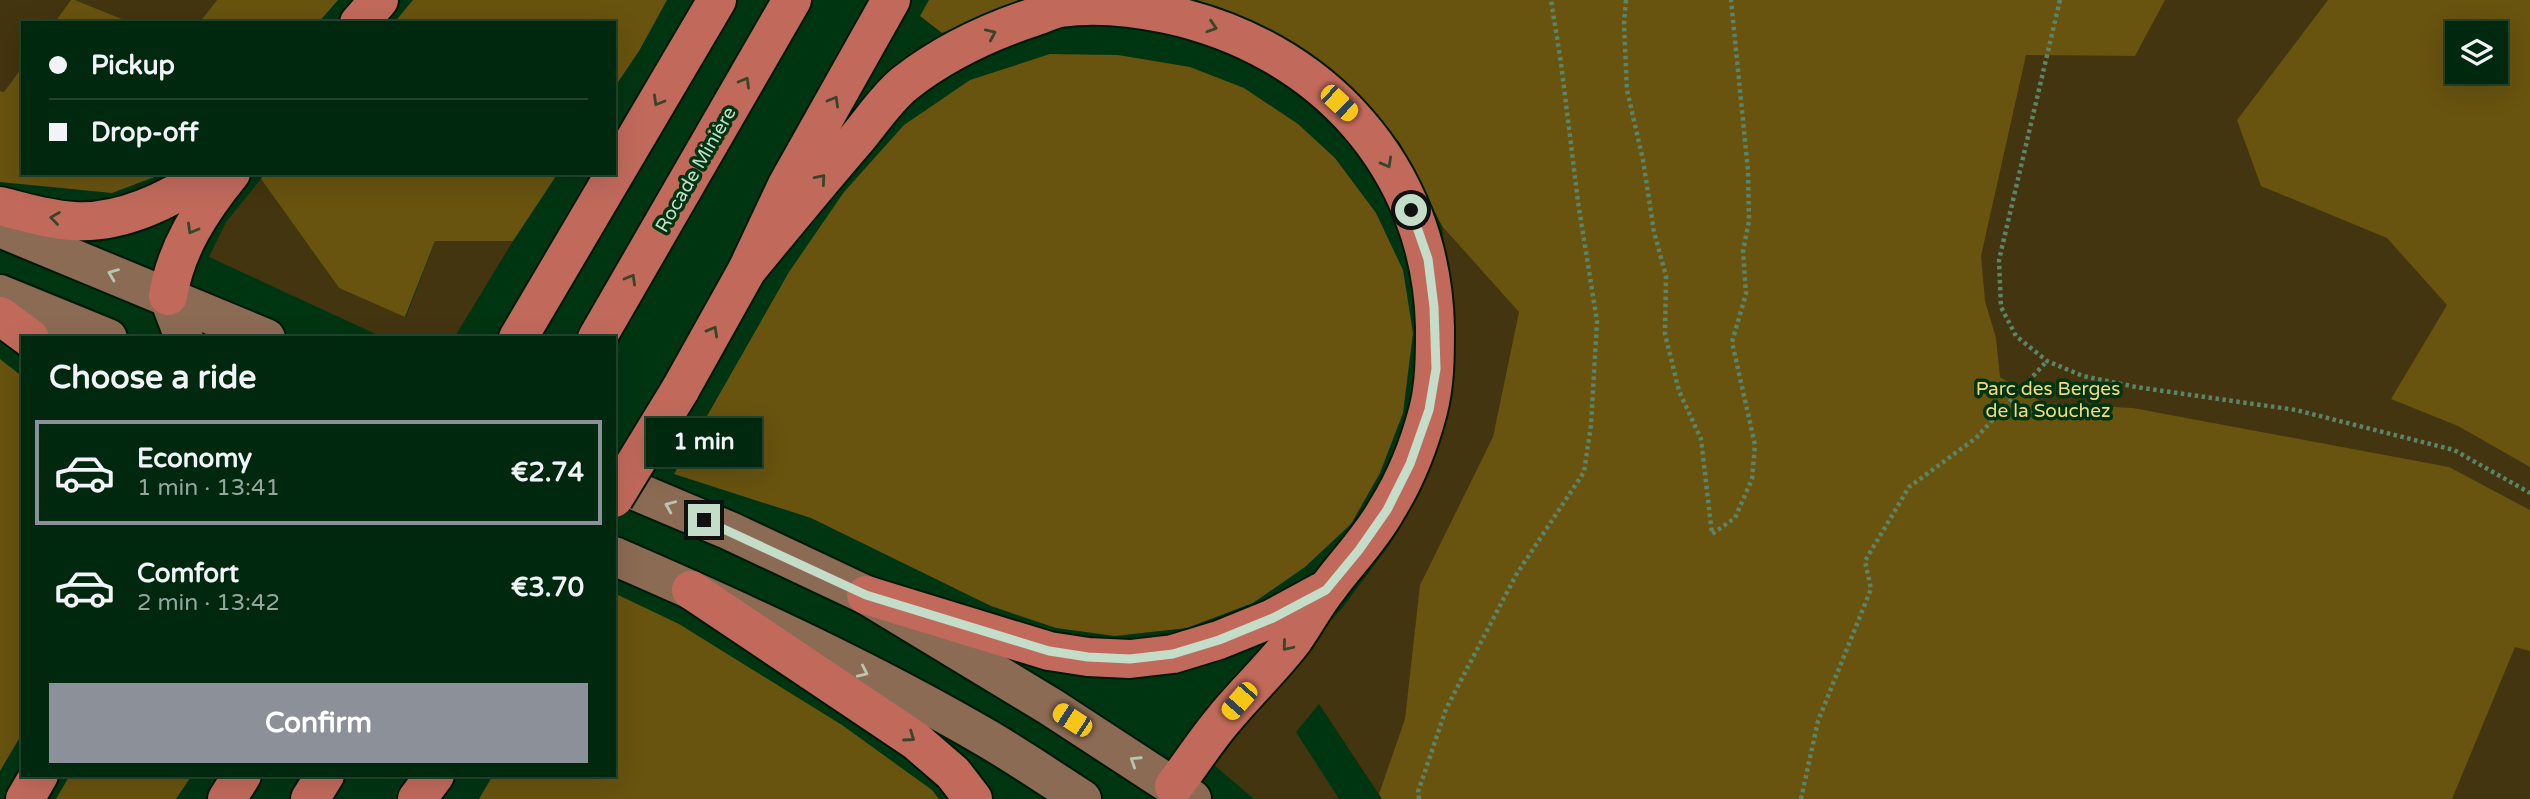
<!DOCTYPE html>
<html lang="en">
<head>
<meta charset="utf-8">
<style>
	body { margin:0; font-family:"Varela Round",sans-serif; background:#0a3017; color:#f1f3f6; height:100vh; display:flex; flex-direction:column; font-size:26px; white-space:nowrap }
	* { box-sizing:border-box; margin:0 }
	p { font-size:23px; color:#95a69e }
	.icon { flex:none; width:38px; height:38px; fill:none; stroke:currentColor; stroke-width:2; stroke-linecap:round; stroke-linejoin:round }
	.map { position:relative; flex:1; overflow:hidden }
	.panel { position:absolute; left:21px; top:336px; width:595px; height:441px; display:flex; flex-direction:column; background:#00280e; border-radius:0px; box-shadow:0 7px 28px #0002,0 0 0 2px #22442e }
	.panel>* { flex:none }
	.guide { position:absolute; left:21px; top:21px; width:595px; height:154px; border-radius:0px; box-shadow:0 7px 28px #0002,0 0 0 2px #22442e; display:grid; align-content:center; height:154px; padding:0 28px; background:#00280e }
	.buttons { position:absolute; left:2445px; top:21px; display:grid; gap:14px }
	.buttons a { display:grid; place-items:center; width:63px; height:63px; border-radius:0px; background:#00280e; box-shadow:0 7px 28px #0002,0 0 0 2px #22442e; font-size:35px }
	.end { position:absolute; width:32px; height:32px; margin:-16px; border:9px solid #c3ddc8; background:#111; box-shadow:0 0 0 4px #111 }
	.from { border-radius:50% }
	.bubble { position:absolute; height:49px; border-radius:0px; background:#00280e; box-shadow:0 7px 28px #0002,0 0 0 2px #22442e; font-size:23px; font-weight:700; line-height:49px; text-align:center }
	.car { position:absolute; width:21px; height:42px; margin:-21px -10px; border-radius:9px; box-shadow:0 0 5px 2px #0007; background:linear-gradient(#f5c518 24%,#345 0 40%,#f5c518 0 76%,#345 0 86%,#f5c518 0) }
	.guide b { display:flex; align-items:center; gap:24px; height:66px; font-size:26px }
	.guide b+b { border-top:2px solid #22442e }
	.guide i { width:18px; height:18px; background:#f1f3f6 }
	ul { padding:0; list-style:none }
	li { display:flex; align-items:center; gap:21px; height:105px; margin:0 14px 10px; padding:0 14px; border:4px solid transparent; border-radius:0px }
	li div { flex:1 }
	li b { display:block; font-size:26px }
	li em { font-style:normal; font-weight:700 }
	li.active { border-color:#8c9099 }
	li>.icon { width:63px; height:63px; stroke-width:1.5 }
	h2 { padding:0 28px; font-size:32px; line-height:84px }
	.button { display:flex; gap:14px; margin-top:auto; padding:14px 28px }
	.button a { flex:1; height:80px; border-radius:0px; background:#8c9099; color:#fff; font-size:28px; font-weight:700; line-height:80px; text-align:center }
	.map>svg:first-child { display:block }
	.green { fill:#42350f; fill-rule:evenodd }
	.forest { fill:#68530f; fill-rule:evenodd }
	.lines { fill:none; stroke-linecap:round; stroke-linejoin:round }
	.major-casing { stroke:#011907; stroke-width:42 }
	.highway-casing { stroke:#011907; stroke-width:42 }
	.path { stroke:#5c8467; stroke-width:4.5; stroke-dasharray:3.5 3.5; stroke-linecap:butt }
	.major { stroke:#8c6b54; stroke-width:38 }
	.highway { stroke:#c16a5c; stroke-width:38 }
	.highway-bridge-casing { stroke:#011907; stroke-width:42; stroke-linecap:butt }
	.highway-bridge { stroke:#c16a5c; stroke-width:38 }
	.oneway { stroke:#3a4528 }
	.oneway2 { stroke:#b8c6b1 }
	.route { stroke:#c3ddc8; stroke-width:9 }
	.labels { text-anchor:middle; stroke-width:7; stroke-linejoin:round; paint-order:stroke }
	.street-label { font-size:19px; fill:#c3ddc8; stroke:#003512 }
	.park-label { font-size:19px; fill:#f7d77c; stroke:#003512 }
</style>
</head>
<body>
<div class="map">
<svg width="2530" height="799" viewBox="0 0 2530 799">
	<rect width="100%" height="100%" fill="#003512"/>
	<g class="green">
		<path d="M0,0H71L54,23H23V66L4,92L0,91Z"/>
		<path d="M75,0H217L199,23H132Z"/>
		<path d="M1184,0H2530V799H1382L1319,704L1296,732L1339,799H1254L1214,765L1239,723L1343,607L1390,544L1420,493L1443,427L1454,333L1442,226L1400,143L1343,80L1277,34L1200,3ZM2457,33H2496V72H2457Z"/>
		<path d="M261,179L339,288L406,317L435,241H513L454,338H384L209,257L226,222Z"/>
	</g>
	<g class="forest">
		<path d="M71,0H75L132,23H54Z"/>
		<path d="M217,0H338L318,23H199Z"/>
		<path d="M413,0H667L639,51L614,88V23H394Z"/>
		<path d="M929,0H1036L1006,8L942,33L920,16Z"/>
		<path d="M1184,0H2165L2135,56L2026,55L1981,256L1985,301L1996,338L2000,377L2043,403L2133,408L2449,467L2530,510V651L2515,647L2452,799H1382L1379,794L1405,719L1420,585L1493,437L1519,312L1442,226L1400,143L1343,80L1277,34L1200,3Z"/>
		<path d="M2328,0H2530V467L2458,426L2391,399L2447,305L2387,238L2261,186L2237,120ZM2457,33H2496V72H2457Z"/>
		<path d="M1050,54L1118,55L1190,67L1244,88L1298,124L1335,158L1376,213L1403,270L1413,333L1403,413L1380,473L1351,524L1305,567L1253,603L1187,628L1115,636L1056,628L991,606L811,518L674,474L789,272L844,192L904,125L970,80Z"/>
		<path d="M23,66V173H165L112,193L0,182V91L4,92Z"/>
		<path d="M265,173H558L513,241H435L405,317L339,288L261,179Z"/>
		<path d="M0,359L23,377V732L0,771Z"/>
		<path d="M614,593L679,624L842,725L932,790L939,799H479L493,775H614Z"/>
		<path d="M70,775H192L176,799H56Z"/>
	</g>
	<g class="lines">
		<g class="major-casing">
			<g id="major">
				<path d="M0,228L266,338"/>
				<path d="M0,294L108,338"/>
				<path d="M168,296L184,338"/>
				<path d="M614,482L730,531L866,595L1051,707L1192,799"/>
				<path d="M614,556C741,611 868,669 988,739C1020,758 1051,779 1082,799"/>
			</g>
		</g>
		<g class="highway-casing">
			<g id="highway">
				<path d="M359,23L379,0"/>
				<path d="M0,206C24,212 49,220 74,221C123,224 171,199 210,173"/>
				<path d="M747,270C784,225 821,180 859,136C873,119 887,98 904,84C942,54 986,33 1031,18C1041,15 1051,10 1060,8C1094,3 1133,7 1166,14C1321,47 1432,167 1435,328C1435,356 1435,384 1428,411C1419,445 1405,480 1387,509C1371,538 1347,562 1328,588C1315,604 1306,622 1294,639C1273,667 1246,692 1224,719C1206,740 1191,764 1174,786"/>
				<path d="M168,296C176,248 201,210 231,173"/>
				<path d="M0,316L30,338"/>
				<path d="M518,338L717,0"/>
				<path d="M597,338L792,0"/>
				<path d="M680,390L747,270L787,185L891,0"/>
				<path d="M691,590L916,741L953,773L973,799"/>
				<path d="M866,595L1049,651L1088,657L1130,659L1173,654L1219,640L1273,618L1321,592"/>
				<path d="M25,799L39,775"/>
				<path d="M227,799L242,775"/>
				<path d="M310,799L325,775"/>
				<path d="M417,799L435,775"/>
			</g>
		</g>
		<g class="path">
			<path d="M1626,0L1624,24L1627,90L1643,160L1654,232L1666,276L1665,334L1679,391L1701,439L1712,534L1735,518L1752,479L1755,445L1732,342L1746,294L1743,251L1749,221L1748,171L1731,0"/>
			<path d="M2060,0L1999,260L2001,307L2016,336L2047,361L2083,376L2136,387L2296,410L2454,450L2530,493"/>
			<path d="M1419,799L1418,792L1446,709L1516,575L1584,472L1591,425L1597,321L1578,202L1561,63L1551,0"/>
			<path d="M1801,799L1818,721L1871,589L1865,561L1909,487L1976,438L2047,361"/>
		</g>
		<use href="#major" class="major"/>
		<use href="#highway" class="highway"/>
		<g class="highway-bridge-casing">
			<path id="highway-bridge" d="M614,498L680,390"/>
		</g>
		<use href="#highway-bridge" class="highway-bridge"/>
	</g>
	<defs><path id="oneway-chevron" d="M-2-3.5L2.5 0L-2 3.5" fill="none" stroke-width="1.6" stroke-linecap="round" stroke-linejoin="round" transform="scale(1.75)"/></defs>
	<g class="oneway">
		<use href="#oneway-chevron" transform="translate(1212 27) rotate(18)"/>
		<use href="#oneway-chevron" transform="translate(991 34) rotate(-24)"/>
		<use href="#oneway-chevron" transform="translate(745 82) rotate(-60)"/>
		<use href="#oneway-chevron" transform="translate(658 101) rotate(120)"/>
		<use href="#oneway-chevron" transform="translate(834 101) rotate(-60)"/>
		<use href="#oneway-chevron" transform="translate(1387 163) rotate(61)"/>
		<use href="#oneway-chevron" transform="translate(821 179) rotate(-49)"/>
		<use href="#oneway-chevron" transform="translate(55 218) rotate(-172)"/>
		<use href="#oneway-chevron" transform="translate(192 229) rotate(120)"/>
		<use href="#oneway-chevron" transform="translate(631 279) rotate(-60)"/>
		<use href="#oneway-chevron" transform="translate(713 331) rotate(-61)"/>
		<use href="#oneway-chevron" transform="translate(1287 646) rotate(130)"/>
		<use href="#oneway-chevron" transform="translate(910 737) rotate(35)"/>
	</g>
	<g class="oneway2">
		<use href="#oneway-chevron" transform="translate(113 274) rotate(-158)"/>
		<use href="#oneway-chevron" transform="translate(670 506) rotate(-157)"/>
		<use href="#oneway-chevron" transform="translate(863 672) rotate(25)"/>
		<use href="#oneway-chevron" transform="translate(1135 761) rotate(-147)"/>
	</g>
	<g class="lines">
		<path class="route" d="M704,520L866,595L1049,651L1088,657L1130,659L1173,654L1219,640L1273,618L1326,590L1359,550L1387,510L1410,464L1429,410L1436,369L1434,307L1428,259L1411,210"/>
	</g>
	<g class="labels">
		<g class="street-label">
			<text transform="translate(695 169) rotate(-60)" y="7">Rocade Minière</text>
		</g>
		<g class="park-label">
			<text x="2048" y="395">Parc des Berges<tspan x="2048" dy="22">de la Souchez</tspan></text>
		</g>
	</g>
</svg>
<div class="buttons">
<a><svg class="icon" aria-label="layers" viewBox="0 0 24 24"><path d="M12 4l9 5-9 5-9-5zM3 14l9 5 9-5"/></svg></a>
</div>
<i class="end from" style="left:1411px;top:210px"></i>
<i class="end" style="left:704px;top:520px"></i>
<div class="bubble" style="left:646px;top:418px;width:116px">1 min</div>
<i class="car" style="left:1339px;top:103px;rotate:133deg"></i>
<i class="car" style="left:1239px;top:701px;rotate:221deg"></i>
<i class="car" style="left:1072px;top:720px;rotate:303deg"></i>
<div class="guide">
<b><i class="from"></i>Pickup</b>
<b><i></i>Drop-off</b>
</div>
<section class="panel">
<h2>Choose a ride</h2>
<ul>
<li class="active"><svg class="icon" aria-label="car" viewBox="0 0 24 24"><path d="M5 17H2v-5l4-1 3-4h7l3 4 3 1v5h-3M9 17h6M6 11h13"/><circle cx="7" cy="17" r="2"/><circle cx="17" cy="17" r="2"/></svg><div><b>Economy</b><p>1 min · 13:41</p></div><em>€2.74</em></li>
<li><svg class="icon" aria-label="car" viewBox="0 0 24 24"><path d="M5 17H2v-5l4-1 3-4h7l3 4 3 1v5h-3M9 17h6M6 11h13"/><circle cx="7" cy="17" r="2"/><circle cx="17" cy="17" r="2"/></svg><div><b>Comfort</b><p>2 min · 13:42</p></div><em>€3.70</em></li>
</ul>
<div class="button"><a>Confirm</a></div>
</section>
</div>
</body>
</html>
